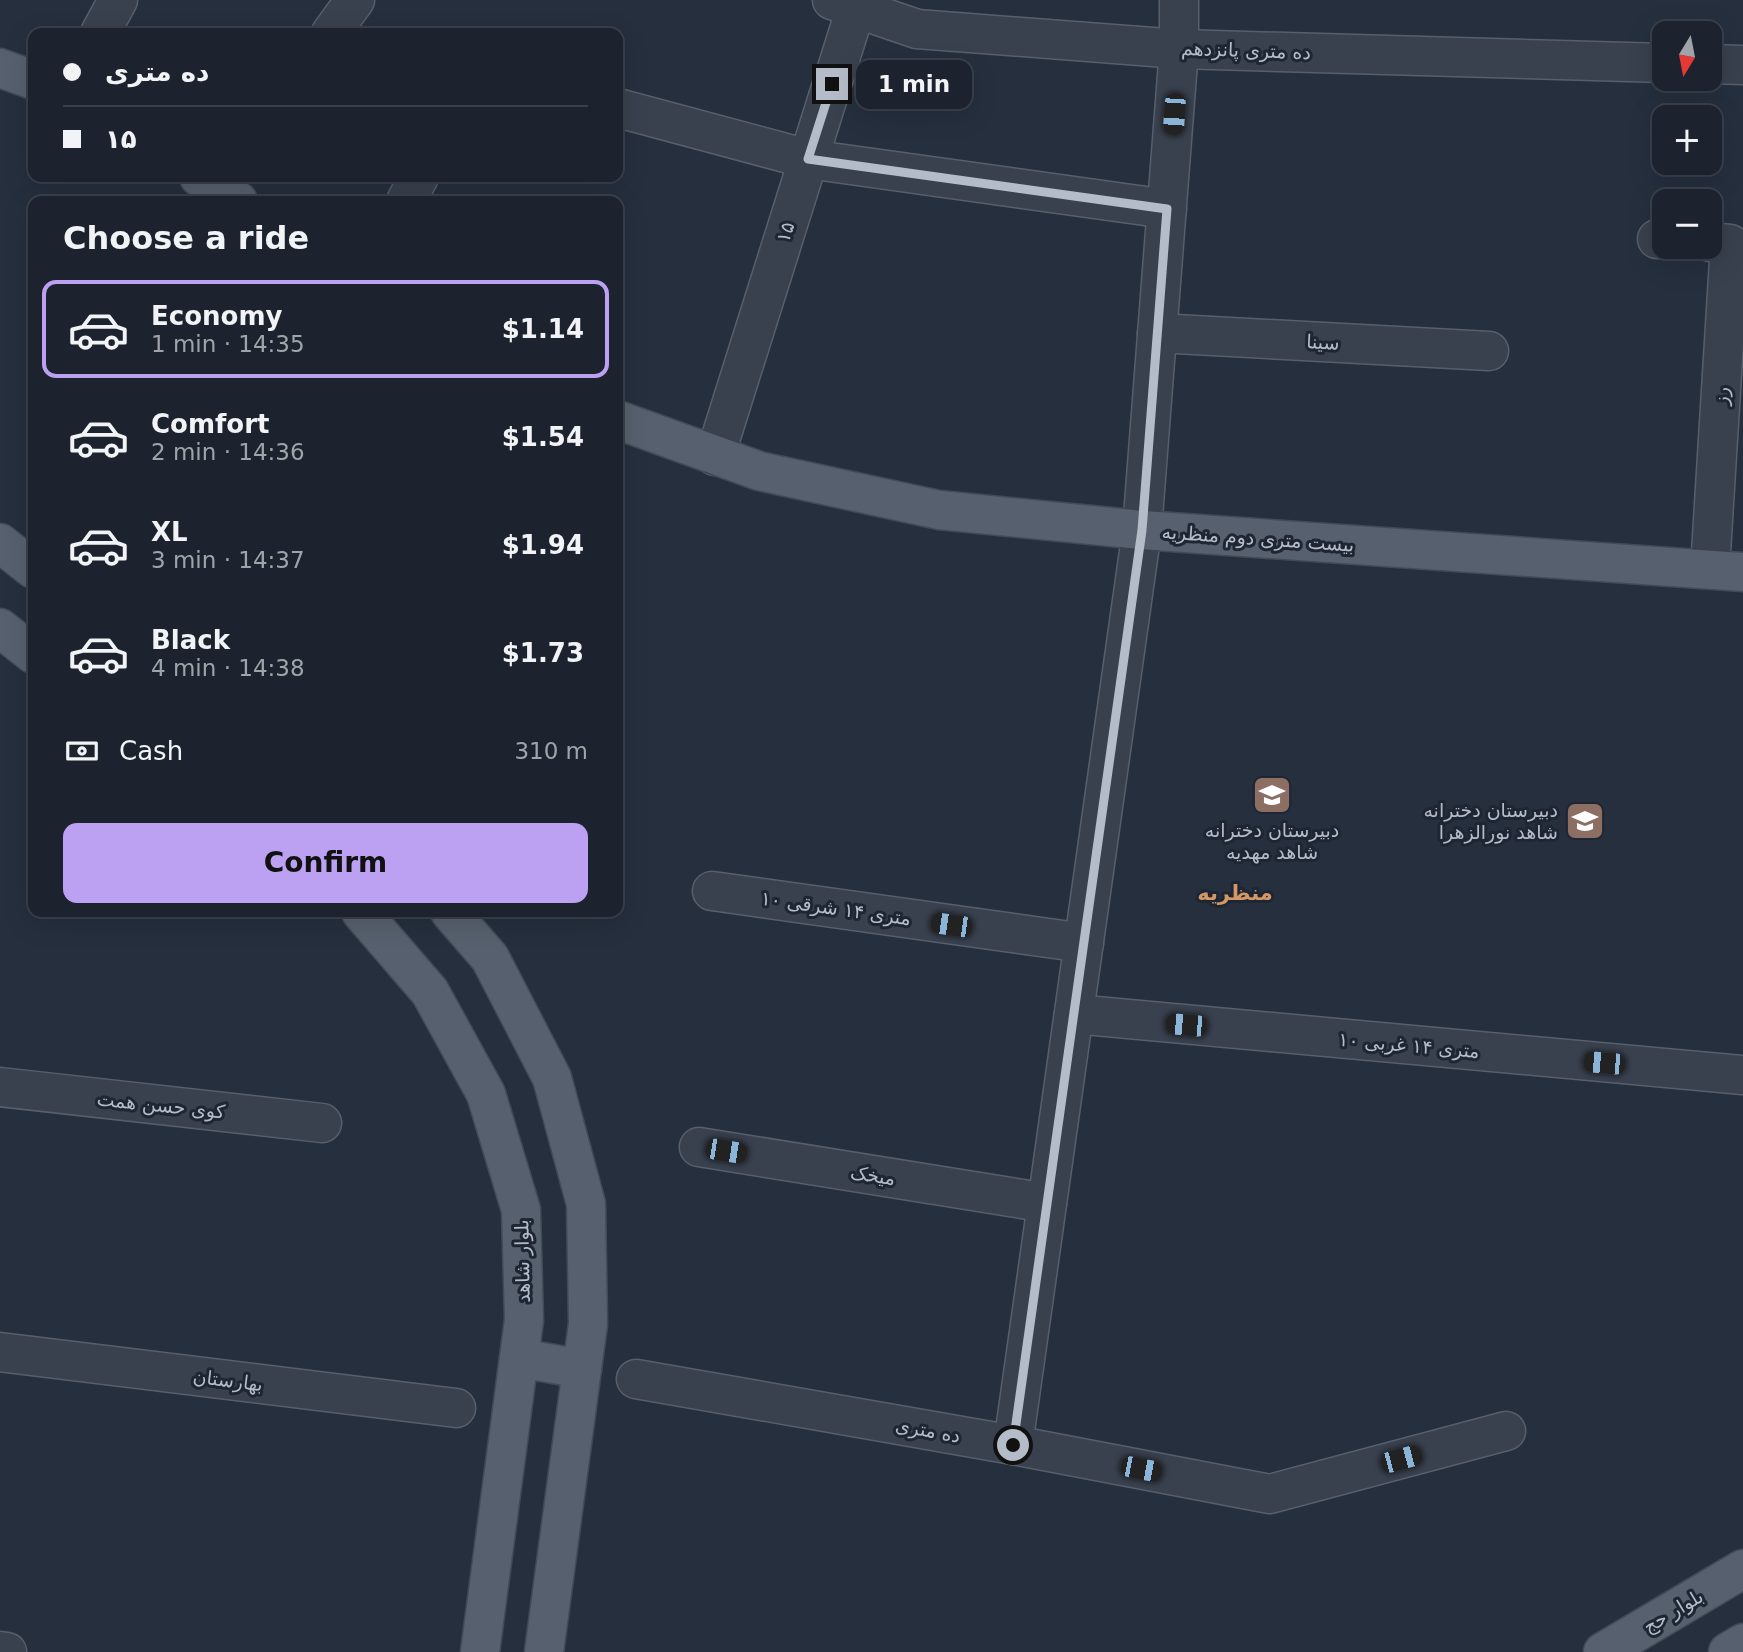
<!DOCTYPE html>
<html lang="en">
<head>
<meta charset="utf-8">
<style>
	body { margin:0; font-family:"DejaVu Sans",Vazirmatn,sans-serif; background:#292f3a; color:#f1f3f6; height:100vh; display:flex; flex-direction:column; font-size:26px; white-space:nowrap }
	* { box-sizing:border-box; margin:0 }
	p { font-size:23px; color:#a0a4aa }
	.icon { flex:none; width:38px; height:38px; fill:none; stroke:currentColor; stroke-width:2; stroke-linecap:round; stroke-linejoin:round }
	.map { position:relative; flex:1; overflow:hidden }
	.details { position:absolute; left:28px; top:196px; width:595px; height:721px; display:flex; flex-direction:column; background:#1c232e; border-radius:14px; box-shadow:0 7px 28px #0002,0 0 0 2px #3a404a }
	.details>* { flex:none }
	.guide { position:absolute; left:28px; top:28px; width:595px; height:154px; border-radius:14px; box-shadow:0 7px 28px #0002,0 0 0 2px #3a404a; display:grid; align-content:center; height:154px; padding:0 35px; background:#1c232e }
	.needle { width:46px; rotate:190deg }
	.buttons { position:absolute; left:1652px; top:21px; display:grid; gap:14px }
	.buttons a { display:grid; place-items:center; width:70px; height:70px; border-radius:14px; background:#1c232e; box-shadow:0 7px 28px #0002,0 0 0 2px #3a404a; font-size:35px }
	.end { position:absolute; width:32px; height:32px; margin:-16px; border:9px solid #b5bcc9; background:#111; box-shadow:0 0 0 4px #111 }
	.from { border-radius:50% }
	.bubble { position:absolute; height:49px; border-radius:14px; background:#1c232e; box-shadow:0 7px 28px #0002,0 0 0 2px #3a404a; font-size:23px; font-weight:600; line-height:49px; text-align:center }
	.car { position:absolute; width:21px; height:42px; margin:-21px -10px; border-radius:9px; box-shadow:0 0 5px 2px #0007; background:linear-gradient(#222 24%,#8ab4d8 0 40%,#222 0 76%,#8ab4d8 0 86%,#222 0) }
	.guide b { display:flex; align-items:center; gap:24px; height:66px; font-size:26px }
	.guide b+b { border-top:2px solid #3a404a }
	.guide i { width:18px; height:18px; background:#f1f3f6 }
	ul { padding:0; list-style:none }
	li { display:flex; align-items:center; gap:21px; height:98px; margin:0 14px 10px; padding:0 21px; border:4px solid transparent; border-radius:14px }
	li div { flex:1 }
	li b { display:block; font-size:26px }
	li em { font-style:normal; font-weight:600 }
	li.selected { border-color:#bca0f2 }
	li>.icon { width:63px; height:63px; stroke-width:1.5 }
	h2 { padding:0 35px; font-size:32px; line-height:84px }
	.pay { display:flex; align-items:center; gap:18px; height:77px; padding:0 35px; font-size:26px }
	.pay p { margin-inline-start:auto }
	.action { display:flex; gap:14px; margin-top:auto; padding:14px 35px }
	.action a { flex:1; height:80px; border-radius:14px; background:#bca0f2; color:#111; font-size:28px; font-weight:600; line-height:80px; text-align:center }
	.map>svg:first-child { display:block }
	.lines { fill:none; stroke-linecap:round; stroke-linejoin:round }
	.minor-casing { stroke:#575f6c; stroke-width:41 }
	.major-casing { stroke:#424a57; stroke-width:41 }
	.minor { stroke:#39414e; stroke-width:38 }
	.major { stroke:#57606e; stroke-width:38 }
	.route { stroke:#b5bcc9; stroke-width:9 }
	.labels { text-anchor:middle; stroke-width:6; stroke-linejoin:round; paint-order:stroke }
	.street-label { font-size:19px; fill:#b5bcc9; stroke:#1e2633 }
	.poi-label { font-size:19px; fill:#b5bcc9; stroke:#1e2633; text-anchor:end }
	.neighbourhood-label { font-size:21px; font-weight:bold; fill:#d39866; stroke:#1e2633 }
</style>
</head>
<body>
<div class="map">
<svg width="1743" height="1652" viewBox="0 0 1743 1652">
	<rect width="100%" height="100%" fill="#252f3e"/>
	<g class="lines">
		<g class="minor-casing">
			<g id="minor">
				<path d="M832,0L917,29L1179,49L1664,63"/>
				<path d="M100,33L118,0"/>
				<path d="M331,33L355,0"/>
				<path d="M1710,64L1743,65"/>
				<path d="M618,108L808,159L1167,209"/>
				<path d="M406,201L419,177"/>
				<path d="M1657,239H1664"/>
				<path d="M1710,242L1730,244L1710,569"/>
				<path d="M1157,333L1489,351"/>
				<path d="M715,456L856,8"/>
				<path d="M712,891L1084,943"/>
				<path d="M1074,1014L1743,1075"/>
				<path d="M0,1087L322,1123"/>
				<path d="M699,1147L1047,1203"/>
				<path d="M0,1352L456,1408"/>
				<path d="M636,1379L1013,1445L1142,530L1179,49V0"/>
				<path d="M1013,1445L1270,1494L1506,1431"/>
				<path d="M0,1651L7,1652"/>
			</g>
		</g>
		<g class="major-casing">
			<g id="major">
				<path d="M0,68L33,80"/>
				<path d="M199,177L238,201"/>
				<path d="M618,420L759,471L939,510L1142,530L1743,572"/>
				<path d="M0,543L33,569"/>
				<path d="M0,628L33,654"/>
				<path d="M361,912L430,992L486,1094L521,1210L524,1320L480,1652"/>
				<path d="M450,912L490,958L552,1078L586,1204L588,1324L544,1652"/>
				<path d="M519,1358L582,1369"/>
				<path d="M1603,1652L1743,1569"/>
				<path d="M1728,1652L1743,1643"/>
			</g>
		</g>
		<use href="#minor" class="minor"/>
		<use href="#major" class="major"/>
	</g>
	<g class="lines">
		<path class="route" d="M832,84L808,159L1167,209L1142,530L1013,1445"/>
	</g>
	<defs>
		<g id="school-square" transform="scale(2.0125)"><rect x="-9" y="-9" width="18" height="18" rx="4" fill="#8d6e63" stroke="#1e2633"/><path d="M0-5L7-2L0 1L-7-2ZM-4 1L0 2.5L4 1V4Q0 6-4 4Z" fill="#fff"/></g>
	</defs>
	<g fill-rule="evenodd">
		<use href="#school-square" x="1272" y="795"/>
		<use href="#school-square" x="1585" y="821"/>
	</g>
	<g class="labels">
		<g class="street-label">
			<text transform="translate(1246 50) rotate(2)" y="7">ده متری پانزدهم</text>
			<text transform="translate(785 232) rotate(-72)" y="7">۱۵</text>
			<text transform="translate(1323 342) rotate(3)" y="7">سینا</text>
			<text transform="translate(1721 396) rotate(-87)" y="7">رز</text>
			<text transform="translate(1258 538) rotate(4)" y="7">بیست متری دوم منظریه</text>
			<text transform="translate(836 908) rotate(8)" y="7">۱۰ متری ۱۴ شرقی</text>
			<text transform="translate(1409 1045) rotate(5)" y="7">۱۰ متری ۱۴ غربی</text>
			<text transform="translate(161 1105) rotate(6)" y="7">کوی حسن همت</text>
			<text transform="translate(873 1175) rotate(9)" y="7">میخک</text>
			<text transform="translate(522 1261) rotate(-91)" y="7">بلوار شاهد</text>
			<text transform="translate(228 1380) rotate(7)" y="7">بهارستان</text>
			<text transform="translate(928 1430) rotate(10)" y="7">ده متری</text>
			<text transform="translate(1673 1611) rotate(-31)" y="7">بلوار حج</text>
		</g>
		<g class="poi-label">
			<text x="1558" y="817">دبیرستان دخترانه<tspan x="1558" dy="22">شاهد نورالزهرا</tspan></text>
			<text x="1272" y="837" text-anchor="middle">دبیرستان دخترانه<tspan x="1272" dy="22">شاهد مهدیه</tspan></text>
		</g>
		<g class="neighbourhood-label">
			<text x="1235" y="900">منظریه</text>
		</g>
	</g>
</svg>
<div class="buttons">
<a><svg class="needle" viewBox="-14 -14 28 28"><path d="M0-13l5 13h-10z" fill="#e53935"/><path d="M0 13l5-13h-10z" fill="#a0a4aa"/></svg></a>
<a>+</a>
<a>−</a>
</div>
<i class="end from" style="left:1013px;top:1445px"></i>
<i class="end" style="left:832px;top:84px"></i>
<div class="bubble" style="left:856px;top:60px;width:116px">1 min</div>
<i class="car" style="left:1174px;top:114px;rotate:184deg"></i>
<i class="car" style="left:951px;top:925px;rotate:278deg"></i>
<i class="car" style="left:1186px;top:1025px;rotate:275deg"></i>
<i class="car" style="left:1604px;top:1063px;rotate:275deg"></i>
<i class="car" style="left:726px;top:1151px;rotate:99deg"></i>
<i class="car" style="left:1401px;top:1459px;rotate:75deg"></i>
<i class="car" style="left:1141px;top:1469px;rotate:101deg"></i>
<div class="guide">
<b><i class="from"></i>ده متری</b>
<b><i></i>۱۵</b>
</div>
<section class="details">
<h2>Choose a ride</h2>
<ul>
<li class="selected"><svg class="icon" aria-label="car" viewBox="0 0 24 24"><path d="M5 17H2v-5l4-1 3-4h7l3 4 3 1v5h-3M9 17h6M6 11h13"/><circle cx="7" cy="17" r="2"/><circle cx="17" cy="17" r="2"/></svg><div><b>Economy</b><p>1 min · 14:35</p></div><em>$1.14</em></li>
<li><svg class="icon" aria-label="car" viewBox="0 0 24 24"><path d="M5 17H2v-5l4-1 3-4h7l3 4 3 1v5h-3M9 17h6M6 11h13"/><circle cx="7" cy="17" r="2"/><circle cx="17" cy="17" r="2"/></svg><div><b>Comfort</b><p>2 min · 14:36</p></div><em>$1.54</em></li>
<li><svg class="icon" aria-label="car" viewBox="0 0 24 24"><path d="M5 17H2v-5l4-1 3-4h7l3 4 3 1v5h-3M9 17h6M6 11h13"/><circle cx="7" cy="17" r="2"/><circle cx="17" cy="17" r="2"/></svg><div><b>XL</b><p>3 min · 14:37</p></div><em>$1.94</em></li>
<li><svg class="icon" aria-label="car" viewBox="0 0 24 24"><path d="M5 17H2v-5l4-1 3-4h7l3 4 3 1v5h-3M9 17h6M6 11h13"/><circle cx="7" cy="17" r="2"/><circle cx="17" cy="17" r="2"/></svg><div><b>Black</b><p>4 min · 14:38</p></div><em>$1.73</em></li>
</ul>
<div class="pay"><svg class="icon" aria-label="cash" viewBox="0 0 24 24"><path d="M3 7h18v10H3z"/><circle cx="12" cy="12" r="2"/></svg>Cash<p>310 m</p></div>
<div class="action"><a>Confirm</a></div>
</section>
</div>
</body>
</html>
